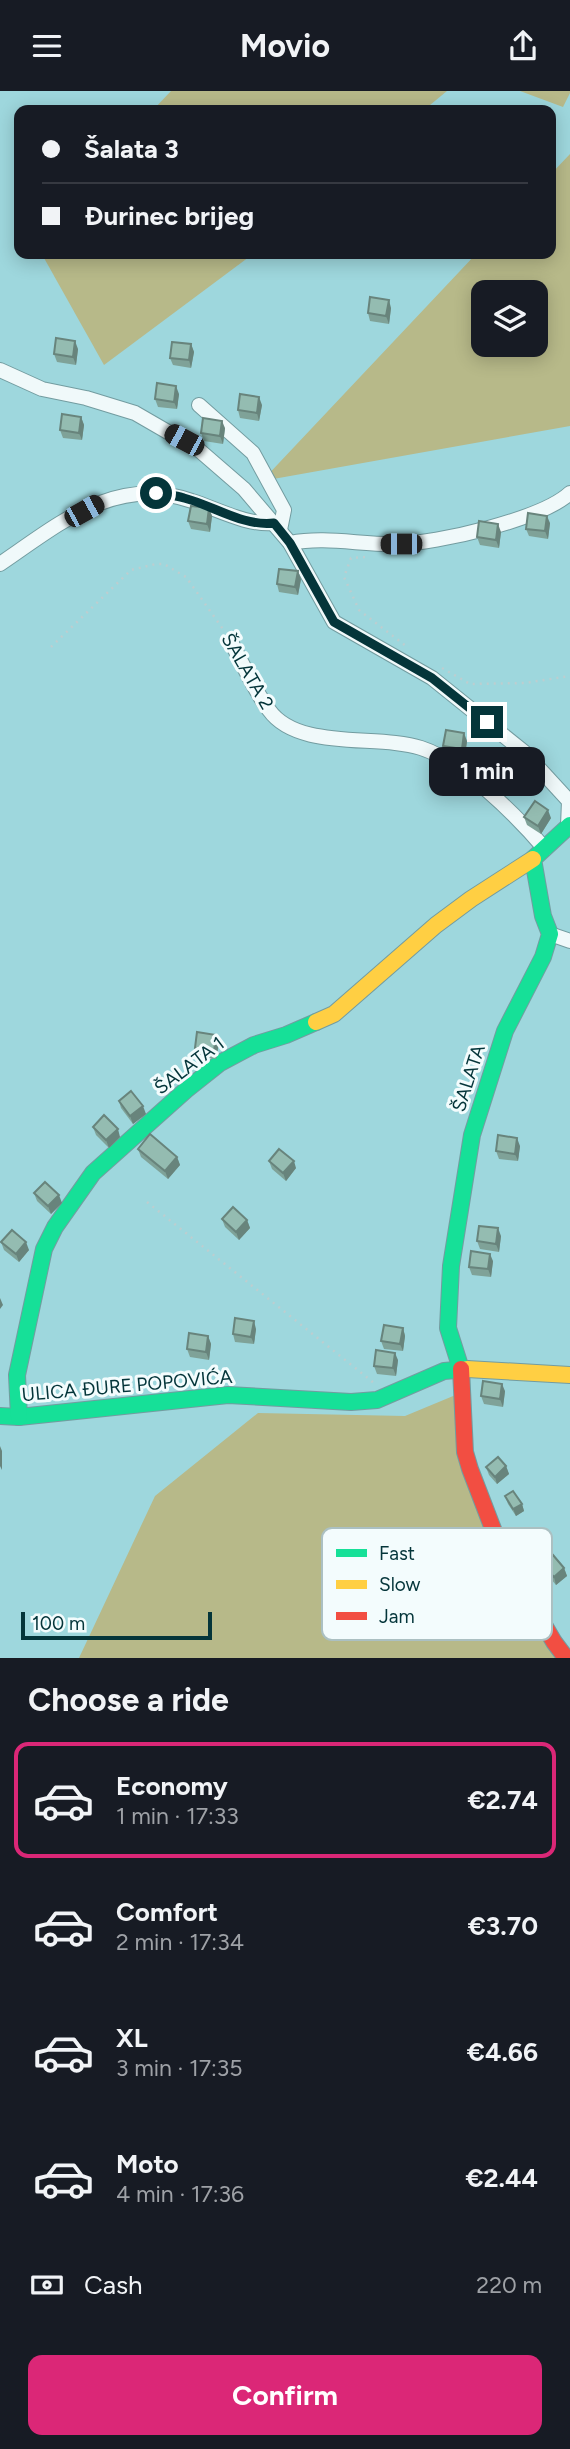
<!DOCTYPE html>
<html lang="en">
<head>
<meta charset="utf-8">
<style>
	body { margin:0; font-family:Figtree,sans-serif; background:#242831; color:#f1f3f6; height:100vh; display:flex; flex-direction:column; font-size:26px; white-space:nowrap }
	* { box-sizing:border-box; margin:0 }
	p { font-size:23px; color:#9ea1a6 }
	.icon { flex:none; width:38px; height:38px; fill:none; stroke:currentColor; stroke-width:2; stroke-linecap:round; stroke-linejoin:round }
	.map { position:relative; height:1567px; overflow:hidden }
	.drawer { display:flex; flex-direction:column; background:#171b24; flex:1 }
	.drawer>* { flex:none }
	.guide { position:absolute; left:14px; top:14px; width:542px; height:154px; border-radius:14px; box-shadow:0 4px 18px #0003; display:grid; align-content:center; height:154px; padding:0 28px; background:#171b24 }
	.buttons { position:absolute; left:471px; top:189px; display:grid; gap:14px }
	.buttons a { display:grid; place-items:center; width:77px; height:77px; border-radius:14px; background:#171b24; box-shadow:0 4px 18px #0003; font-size:35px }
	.scale { position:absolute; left:21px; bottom:18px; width:191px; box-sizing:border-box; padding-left:7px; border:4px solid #04353a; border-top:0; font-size:19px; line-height:24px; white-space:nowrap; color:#04353a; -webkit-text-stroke:5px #f3fcfd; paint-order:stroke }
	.end { position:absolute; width:32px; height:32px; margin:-16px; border:9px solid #04353a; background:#fff; box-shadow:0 0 0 4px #fff }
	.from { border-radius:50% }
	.bubble { position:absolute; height:49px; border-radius:14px; background:#171b24; box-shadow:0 4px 18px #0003; font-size:23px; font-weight:700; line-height:49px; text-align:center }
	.car { position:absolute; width:21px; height:42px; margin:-21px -10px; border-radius:9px; box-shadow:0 0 5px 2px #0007; background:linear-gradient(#222 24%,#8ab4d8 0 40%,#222 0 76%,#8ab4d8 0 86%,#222 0) }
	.guide b { display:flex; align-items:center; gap:24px; height:66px; font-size:26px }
	.guide b+b { border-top:2px solid #363941 }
	.guide i { width:18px; height:18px; background:#f1f3f6 }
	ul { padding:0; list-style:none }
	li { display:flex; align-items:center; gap:21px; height:116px; margin:0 14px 10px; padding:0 14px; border:4px solid transparent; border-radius:14px }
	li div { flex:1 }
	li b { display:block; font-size:26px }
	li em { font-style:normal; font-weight:700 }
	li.selected { border-color:#db2777 }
	li>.icon { width:63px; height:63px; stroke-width:1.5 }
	h2 { padding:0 28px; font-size:32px; line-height:84px }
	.pay { display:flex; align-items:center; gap:18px; height:77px; padding:0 28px; font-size:26px }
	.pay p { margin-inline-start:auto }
	.primary-button { display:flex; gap:14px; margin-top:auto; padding:14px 28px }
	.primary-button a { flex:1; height:80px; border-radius:14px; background:#db2777; color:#fff; font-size:28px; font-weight:700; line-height:80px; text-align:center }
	header { display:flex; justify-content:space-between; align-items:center; height:91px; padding:0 28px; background:#171b24; font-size:32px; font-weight:700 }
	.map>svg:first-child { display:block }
	.green { fill:#b7b989; fill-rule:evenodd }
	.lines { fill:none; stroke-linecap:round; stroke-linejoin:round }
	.street-casing { stroke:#739ca0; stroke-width:16 }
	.fast-casing { stroke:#739ca0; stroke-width:18 }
	.slow-casing { stroke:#739ca0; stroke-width:18 }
	.jam-casing { stroke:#739ca0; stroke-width:18 }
	.path { stroke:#bcced0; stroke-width:2.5; stroke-dasharray:2 5; stroke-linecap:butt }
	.street { stroke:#f0f9fa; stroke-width:14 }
	.fast { stroke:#16e098; stroke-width:16 }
	.slow { stroke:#ffcf43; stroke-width:16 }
	.jam { stroke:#f24e42; stroke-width:16 }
	.wall { fill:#7fa298 }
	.shaded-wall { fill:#68847c }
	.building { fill:#94bcb1; stroke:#68847c; stroke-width:2 }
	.route { stroke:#04353a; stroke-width:9 }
	.labels { text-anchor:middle; stroke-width:6; stroke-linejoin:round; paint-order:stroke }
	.street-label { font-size:19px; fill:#04353a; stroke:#f3fcfd }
	.key { fill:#f3fcfd; stroke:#abc0c2; stroke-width:2 }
	.key-label { font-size:19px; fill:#04353a }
</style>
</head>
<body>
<header><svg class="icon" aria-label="menu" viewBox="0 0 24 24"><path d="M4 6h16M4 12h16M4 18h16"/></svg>Movio<svg class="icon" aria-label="share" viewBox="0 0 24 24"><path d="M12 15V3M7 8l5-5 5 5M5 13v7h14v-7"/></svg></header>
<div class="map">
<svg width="570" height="1567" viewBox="0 0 570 1567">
	<rect width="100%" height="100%" fill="#9ed7dd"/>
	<g class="green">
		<path d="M171,0H447L424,19H153Z"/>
		<path d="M520,0H570V2L563,16Z"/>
		<path d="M570,63V335L262,390L476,163H551V83ZM483,201H536V254H483Z"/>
		<path d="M46,163H253L104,274L44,167Z"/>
		<path d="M458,1303L462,1376L563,1567H79L155,1405L258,1322L405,1325Z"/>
	</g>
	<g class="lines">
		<g class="street-casing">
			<g id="street">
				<path d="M0,279L42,298L86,307L135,322L199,359L244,398L290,452L334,531L432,587L524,661L569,710L568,735"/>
				<path d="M199,314L253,362L284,419L280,439"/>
				<path d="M290,452C326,445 361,454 397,453C436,453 542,428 570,402"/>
				<path d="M0,473C59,433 116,383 192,410C217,418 248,435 274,432"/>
				<path d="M232,553C244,575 254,599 269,619C298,660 378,643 421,657C462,670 517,725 545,758"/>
				<path d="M550,843L570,850"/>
			</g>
		</g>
		<g class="fast-casing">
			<g id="fast">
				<path d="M461,1278L448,1237L451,1175L472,1044L505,940L543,866L550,843L543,825L533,768L570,734"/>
				<path d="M0,1325L19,1326L228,1304L351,1311L377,1309L444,1280L467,1278"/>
				<path d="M19,1326L17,1284L44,1158L55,1136L93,1082L186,999L220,972L254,954L286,944L316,931"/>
			</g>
		</g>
		<g class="slow-casing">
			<g id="slow">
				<path d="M316,931L334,923L436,834L471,808L533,768"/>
				<path d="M467,1278L570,1284"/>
			</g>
		</g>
		<g class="jam-casing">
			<path id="jam" d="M461,1278L465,1361L470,1378L503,1464L554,1551L566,1567"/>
		</g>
		<g class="path">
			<path d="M365,466L351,467L344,486L359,519L406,555"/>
			<path d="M51,556L131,479L156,473H164L186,486L225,541"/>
			<path d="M442,577L470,593L525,592L570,585"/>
			<path d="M147,1111L374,1292"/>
		</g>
		<use href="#street" class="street"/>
		<use href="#fast" class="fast"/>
		<use href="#slow" class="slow"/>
		<use href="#jam" class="jam"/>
	</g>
	<g class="wall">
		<path d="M445,163H461L460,165Z"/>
		<path d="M391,217L389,233L370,230L368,222Z"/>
		<path d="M191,253L194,261L191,277L173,274L170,267Z"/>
		<path d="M78,258L76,274L57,271L54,263Z"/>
		<path d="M179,303L177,318L158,316L155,308Z"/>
		<path d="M262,314L259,330L240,327L238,319Z"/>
		<path d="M81,326L84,334L82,349L63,347L60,339Z"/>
		<path d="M225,337L223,353L204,350L201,342Z"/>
		<path d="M209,417L212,425L210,441L191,438L188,430Z"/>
		<path d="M550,432L548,448L529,445L526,438Z"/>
		<path d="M501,441L499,457L480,454L477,446Z"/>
		<path d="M301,488L298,504L279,501L277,493Z"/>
		<path d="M467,650L465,665L446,663L443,655Z"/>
		<path d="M524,726L551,727L541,743L527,734Z"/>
		<path d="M219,952L216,968L198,965L195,957Z"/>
		<path d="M119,1010L146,1023L133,1033L121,1017Z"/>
		<path d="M93,1036L120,1046L109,1057L96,1044Z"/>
		<path d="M520,1055L518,1070L499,1068L496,1060Z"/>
		<path d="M138,1058L177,1066L180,1074L168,1088L141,1066Z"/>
		<path d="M269,1070L296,1077L286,1090L272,1078Z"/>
		<path d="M34,1102L62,1112L51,1123L37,1110Z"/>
		<path d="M222,1128L247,1129L250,1137L239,1149L225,1136Z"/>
		<path d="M501,1145L499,1161L480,1158L477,1150Z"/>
		<path d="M1,1151L29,1159L19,1171L4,1159Z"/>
		<path d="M493,1170L491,1186L472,1184L469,1176Z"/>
		<path d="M403,1237L405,1245L403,1260L384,1258L381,1250Z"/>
		<path d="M256,1238L254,1253L235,1251L233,1243Z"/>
		<path d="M208,1245L211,1253L209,1269L190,1266L187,1258Z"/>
		<path d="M398,1269L396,1285L377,1283L374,1275Z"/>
		<path d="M505,1300L503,1316L484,1313L481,1305Z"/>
		<path d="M506,1375L509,1383L497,1393L489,1384L486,1376Z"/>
		<path d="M505,1405L522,1413L524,1420L516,1425L508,1413Z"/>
		<path d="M543,1474L564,1477L567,1485L556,1494L545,1481Z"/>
	</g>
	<g class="shaded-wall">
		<path d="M389,209L391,217L389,233L386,225Z"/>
		<path d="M75,250L78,258L76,274L73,266Z"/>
		<path d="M191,253L194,261L191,277L189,269Z"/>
		<path d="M176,295L179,303L177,318L174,311Z"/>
		<path d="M259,306L262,314L259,330L257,322Z"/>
		<path d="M81,326L84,334L82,349L79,342Z"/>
		<path d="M222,330L225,337L223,353L220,345Z"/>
		<path d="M209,417L212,425L210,441L207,433Z"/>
		<path d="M547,425L550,432L548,448L545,440Z"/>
		<path d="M498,433L501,441L499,457L496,449Z"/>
		<path d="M298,480L301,488L298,504L295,496Z"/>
		<path d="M464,642L467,650L465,665L462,658Z"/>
		<path d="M548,719L551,727L541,743L538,735Z"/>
		<path d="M216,944L219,952L216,968L214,960Z"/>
		<path d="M143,1015L146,1023L133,1033L130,1025Z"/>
		<path d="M118,1038L120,1046L109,1057L106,1049Z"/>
		<path d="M517,1047L520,1055L518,1070L515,1063Z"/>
		<path d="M177,1066L180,1074L168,1088L165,1080Z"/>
		<path d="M294,1070L296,1077L286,1090L283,1082Z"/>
		<path d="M59,1104L62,1112L51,1123L48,1115Z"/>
		<path d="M247,1129L250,1137L239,1149L236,1141Z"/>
		<path d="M498,1137L501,1145L499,1161L496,1153Z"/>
		<path d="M26,1151L29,1159L19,1171L16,1163Z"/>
		<path d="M490,1163L493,1170L491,1186L488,1178Z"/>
		<path d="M0,1207L3,1214L0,1218Z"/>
		<path d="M254,1230L256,1238L254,1253L251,1246Z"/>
		<path d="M403,1237L405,1245L403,1260L400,1253Z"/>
		<path d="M208,1245L211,1253L209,1269L206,1261Z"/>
		<path d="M395,1262L398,1269L396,1285L393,1277Z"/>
		<path d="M502,1293L505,1300L503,1316L500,1308Z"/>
		<path d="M0,1355L2,1360V1379L0,1375Z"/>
		<path d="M506,1375L509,1383L497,1393L495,1386Z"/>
		<path d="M522,1413L524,1420L516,1425L513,1418Z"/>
		<path d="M564,1477L567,1485L556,1494L554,1486Z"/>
	</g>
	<g class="building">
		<path d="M370,206L389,209L386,225L368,222Z"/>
		<path d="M56,247L75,250L73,266L54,263Z"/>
		<path d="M172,251L191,253L189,269L170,267Z"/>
		<path d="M157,292L176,295L174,311L155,308Z"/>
		<path d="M240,303L259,306L257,322L238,319Z"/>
		<path d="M62,323L81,326L79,342L60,339Z"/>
		<path d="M203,327L222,330L220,345L201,342Z"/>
		<path d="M191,415L209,417L207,433L188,430Z"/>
		<path d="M528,422L547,425L545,440L526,438Z"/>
		<path d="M479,430L498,433L496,449L477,446Z"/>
		<path d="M279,478L298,480L295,496L277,493Z"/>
		<path d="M446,639L464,642L462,658L443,655Z"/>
		<path d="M535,710L548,719L538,735L524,726Z"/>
		<path d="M197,941L216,944L214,960L195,957Z"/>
		<path d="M131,1000L143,1015L130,1025L119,1010Z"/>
		<path d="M104,1024L118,1038L106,1049L93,1036Z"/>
		<path d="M150,1043L177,1066L165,1080L138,1058Z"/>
		<path d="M498,1044L517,1047L515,1063L496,1060Z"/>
		<path d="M279,1058L294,1070L283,1082L269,1070Z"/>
		<path d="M45,1091L59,1104L48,1115L34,1102Z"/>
		<path d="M233,1116L247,1129L236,1141L222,1128Z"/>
		<path d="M479,1135L498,1137L496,1153L477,1150Z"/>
		<path d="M12,1139L26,1151L16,1163L1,1151Z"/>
		<path d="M471,1160L490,1163L488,1178L469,1176Z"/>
		<path d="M235,1227L254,1230L251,1246L233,1243Z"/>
		<path d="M384,1234L403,1237L400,1253L381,1250Z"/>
		<path d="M189,1242L208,1245L206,1261L187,1258Z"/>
		<path d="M376,1259L395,1262L393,1277L374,1275Z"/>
		<path d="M483,1290L502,1293L500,1308L481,1305Z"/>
		<path d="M498,1366L506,1375L495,1386L486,1376Z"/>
		<path d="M513,1400L522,1413L513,1418L505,1405Z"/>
		<path d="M553,1464L564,1477L554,1486L543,1474Z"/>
	</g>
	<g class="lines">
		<path class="route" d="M156,402C165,404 175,404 184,407C212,414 244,436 274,432L290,452L334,531L432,587L487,631"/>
	</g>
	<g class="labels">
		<g class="street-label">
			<text transform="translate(248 580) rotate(60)" y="7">ŠALATA 2</text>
			<text transform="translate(189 974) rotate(-37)" y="7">ŠALATA 1</text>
			<text transform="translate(468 987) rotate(-72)" y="7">ŠALATA</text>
			<text transform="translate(127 1294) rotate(-5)" y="7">ULICA ĐURE POPOVIĆA</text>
		</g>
	</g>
	<rect x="322" y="1437" width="230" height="112" rx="10" class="key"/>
	<rect x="336" y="1458" width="31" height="8" fill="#16e098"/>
	<rect x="336" y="1489" width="31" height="9" fill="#ffcf43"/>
	<rect x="336" y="1521" width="31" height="8" fill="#f24e42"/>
	<g class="key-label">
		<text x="379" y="1469">Fast</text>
		<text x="379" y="1500">Slow</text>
		<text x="379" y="1532">Jam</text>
	</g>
</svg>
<div class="buttons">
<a><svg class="icon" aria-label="layers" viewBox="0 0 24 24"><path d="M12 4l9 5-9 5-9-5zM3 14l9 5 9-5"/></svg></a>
</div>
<div class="scale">100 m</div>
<i class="end from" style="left:156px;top:402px"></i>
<i class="end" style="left:487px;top:631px"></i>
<div class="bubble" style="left:429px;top:656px;width:116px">1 min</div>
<i class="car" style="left:184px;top:349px;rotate:298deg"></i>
<i class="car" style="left:84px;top:420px;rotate:61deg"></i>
<i class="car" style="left:401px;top:453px;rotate:270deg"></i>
<div class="guide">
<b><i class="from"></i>Šalata 3</b>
<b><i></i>Đurinec brijeg</b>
</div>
</div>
<section class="drawer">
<h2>Choose a ride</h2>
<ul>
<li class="selected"><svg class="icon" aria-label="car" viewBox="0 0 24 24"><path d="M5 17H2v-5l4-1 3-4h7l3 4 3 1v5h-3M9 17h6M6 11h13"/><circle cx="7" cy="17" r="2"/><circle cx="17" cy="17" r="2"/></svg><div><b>Economy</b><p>1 min · 17:33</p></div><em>€2.74</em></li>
<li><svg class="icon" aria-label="car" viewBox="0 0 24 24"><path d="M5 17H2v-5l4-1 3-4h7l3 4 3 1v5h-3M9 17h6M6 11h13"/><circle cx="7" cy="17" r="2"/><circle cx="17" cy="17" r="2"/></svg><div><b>Comfort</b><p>2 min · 17:34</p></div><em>€3.70</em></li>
<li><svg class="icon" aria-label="car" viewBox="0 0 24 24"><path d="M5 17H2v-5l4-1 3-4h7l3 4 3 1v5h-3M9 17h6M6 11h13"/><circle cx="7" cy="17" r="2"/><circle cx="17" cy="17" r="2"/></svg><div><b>XL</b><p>3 min · 17:35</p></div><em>€4.66</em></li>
<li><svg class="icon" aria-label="car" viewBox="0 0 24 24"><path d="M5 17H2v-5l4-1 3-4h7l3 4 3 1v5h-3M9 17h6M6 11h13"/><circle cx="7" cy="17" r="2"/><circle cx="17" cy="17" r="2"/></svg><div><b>Moto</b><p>4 min · 17:36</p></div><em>€2.44</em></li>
</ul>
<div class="pay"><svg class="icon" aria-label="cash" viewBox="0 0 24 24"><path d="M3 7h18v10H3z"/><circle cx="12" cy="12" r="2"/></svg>Cash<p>220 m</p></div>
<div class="primary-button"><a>Confirm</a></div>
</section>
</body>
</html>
